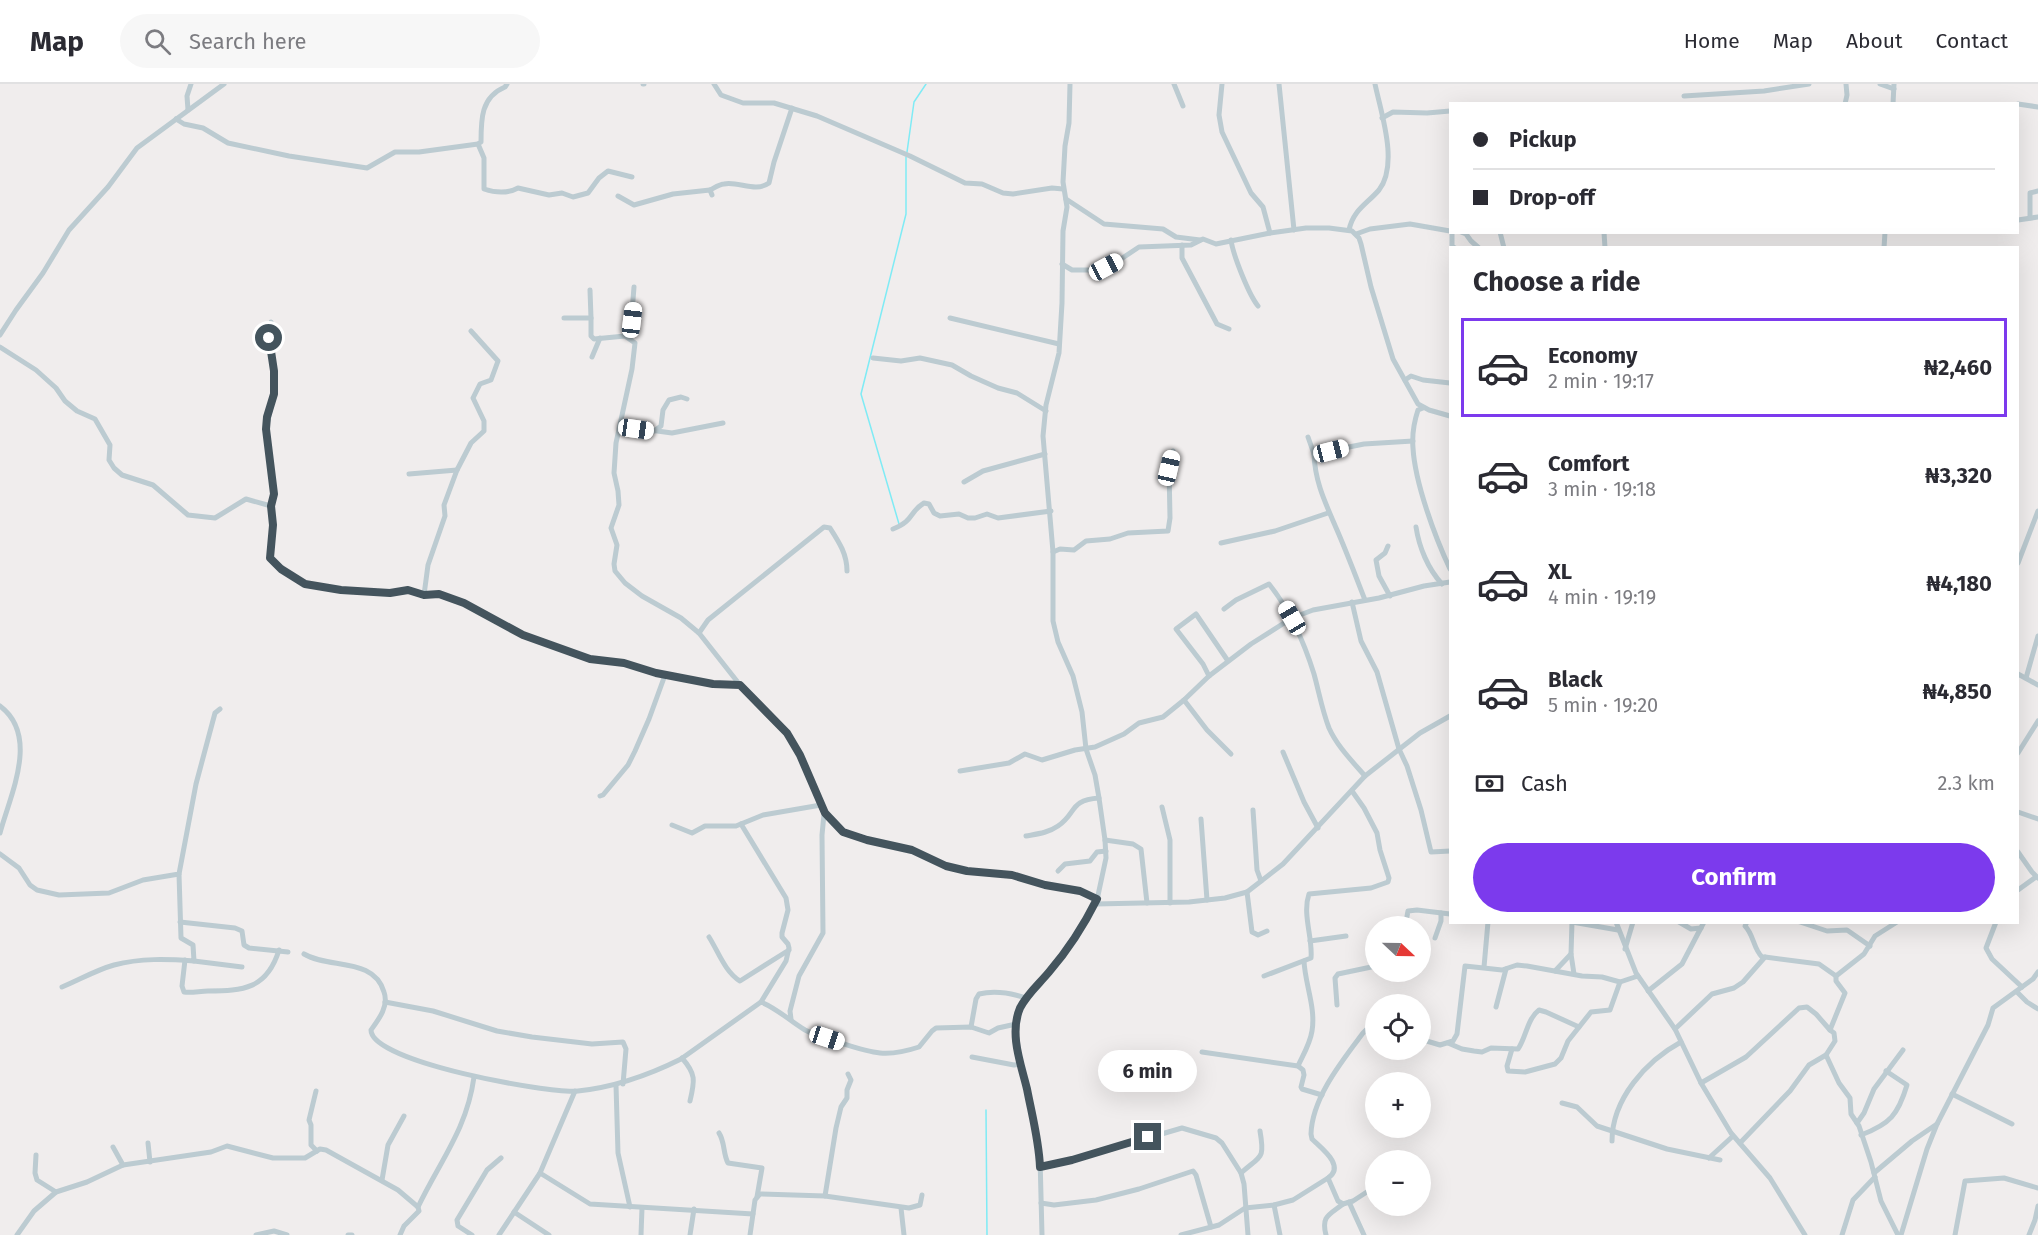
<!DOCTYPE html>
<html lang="en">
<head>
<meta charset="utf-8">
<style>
	body { margin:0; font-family:"Fira Sans",sans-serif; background:#f7f7f7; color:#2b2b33; height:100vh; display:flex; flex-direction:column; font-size:22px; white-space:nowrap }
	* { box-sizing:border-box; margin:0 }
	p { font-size:20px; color:#7c7c81 }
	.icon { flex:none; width:33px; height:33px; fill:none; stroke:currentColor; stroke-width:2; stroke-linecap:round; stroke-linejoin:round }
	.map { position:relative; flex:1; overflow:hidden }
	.side { position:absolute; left:1449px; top:162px; width:570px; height:678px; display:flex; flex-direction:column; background:#fff; border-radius:0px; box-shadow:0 6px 24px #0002 }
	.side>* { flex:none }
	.guide { position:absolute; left:1449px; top:18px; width:570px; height:132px; border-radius:0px; box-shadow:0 6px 24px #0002; display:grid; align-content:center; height:132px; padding:0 24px; background:#fff }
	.needle { width:39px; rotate:112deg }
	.controls { position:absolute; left:1365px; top:832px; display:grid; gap:12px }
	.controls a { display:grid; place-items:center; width:66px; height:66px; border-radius:50%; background:#fff; box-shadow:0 6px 24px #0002; font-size:30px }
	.end { position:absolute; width:27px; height:27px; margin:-14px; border:8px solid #44545d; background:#fff; box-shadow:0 0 0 3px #fff }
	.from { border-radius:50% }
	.bubble { position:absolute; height:42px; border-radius:21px; background:#fff; box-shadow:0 6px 24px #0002; font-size:20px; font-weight:700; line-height:42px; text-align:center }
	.car { position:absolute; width:18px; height:36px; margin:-18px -9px; border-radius:8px; box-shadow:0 0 4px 2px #0007; background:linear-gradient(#fff 24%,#345 0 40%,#fff 0 76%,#345 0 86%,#fff 0) }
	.guide b { display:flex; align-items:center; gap:21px; height:57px; font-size:22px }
	.guide b+b { border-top:2px solid #e1e1e2 }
	.guide i { width:15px; height:15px; background:#2b2b33 }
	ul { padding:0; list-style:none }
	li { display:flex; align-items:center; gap:18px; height:99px; margin:0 12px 9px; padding:0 12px; border:3px solid transparent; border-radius:0px }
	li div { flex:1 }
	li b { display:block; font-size:22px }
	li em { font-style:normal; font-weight:700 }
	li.active { border-color:#7c3aed }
	li>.icon { width:54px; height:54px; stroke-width:1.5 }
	h2 { padding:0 24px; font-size:27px; line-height:72px }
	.pay { display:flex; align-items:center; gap:15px; height:66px; padding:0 24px; font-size:22px }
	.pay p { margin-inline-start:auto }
	.cta { display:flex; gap:12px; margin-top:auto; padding:12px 24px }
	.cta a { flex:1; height:69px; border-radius:36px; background:#7c3aed; color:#fff; font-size:24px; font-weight:700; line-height:69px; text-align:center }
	header { display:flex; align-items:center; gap:36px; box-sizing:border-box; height:84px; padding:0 30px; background:#fff; border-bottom:2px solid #e1e1e2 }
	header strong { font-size:28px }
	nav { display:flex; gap:33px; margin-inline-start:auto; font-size:21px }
	.search { width:420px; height:54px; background:#f7f7f7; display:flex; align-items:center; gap:15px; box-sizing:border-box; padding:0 21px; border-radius:33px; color:#7c7c81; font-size:22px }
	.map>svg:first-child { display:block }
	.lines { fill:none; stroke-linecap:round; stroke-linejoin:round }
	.stream { stroke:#7febf5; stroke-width:1.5 }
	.minor { stroke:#bccbd1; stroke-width:5 }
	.route { stroke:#44545d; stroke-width:8 }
</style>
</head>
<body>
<header>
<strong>Map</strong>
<div class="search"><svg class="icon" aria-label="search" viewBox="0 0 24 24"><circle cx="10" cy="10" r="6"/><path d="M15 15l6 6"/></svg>Search here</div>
<nav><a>Home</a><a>Map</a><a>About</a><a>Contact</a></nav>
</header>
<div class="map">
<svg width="2038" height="1151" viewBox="0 0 2038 1151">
	<rect width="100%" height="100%" fill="#f0eded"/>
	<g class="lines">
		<g class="stream">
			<path d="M907,68L914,18L926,0"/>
			<path d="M899,440L861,310L906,130V73"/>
			<path d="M986,1026L987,1151"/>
		</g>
		<g class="minor">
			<path d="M507,0L505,3C481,13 481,35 481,58L478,60L484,74V105C496,109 507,110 518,104L549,111L562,109L573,113L588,109L599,94L608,87L632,93"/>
			<path d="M643,0H644"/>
			<path d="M714,0L721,11L743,19H774L817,32L910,72L965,99L982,100L1003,109L1013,110L1052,104L1063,105"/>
			<path d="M1174,0L1183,22"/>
			<path d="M1222,0L1219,31L1222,48L1251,109L1263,123L1270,149"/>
			<path d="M1279,0L1294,146"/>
			<path d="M1880,0L1894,5"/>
			<path d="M1684,12L1764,7L1809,0"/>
			<path d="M1845,20L1847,11L1846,0"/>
			<path d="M1893,20L1894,0"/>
			<path d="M2018,20L2038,23"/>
			<path d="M188,26L187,12L191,0"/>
			<path d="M1382,34L1393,28L1427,29L1450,27"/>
			<path d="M176,35L184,40L203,44L228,59L289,72L367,84L395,68H419L478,60"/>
			<path d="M712,111L710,106C714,104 720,100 724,100C739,97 755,109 769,99L774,78L792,24"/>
			<path d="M618,112L634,121L673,110L710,106"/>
			<path d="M1066,115L1104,140L1163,145L1176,153L1200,156"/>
			<path d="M2030,134V109L2038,107"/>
			<path d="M2018,136L2038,133"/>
			<path d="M1349,146C1353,126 1367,120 1379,106C1399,80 1381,29 1375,0"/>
			<path d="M1452,148V162L1455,164"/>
			<path d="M1461,148L1466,150L1471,157L1479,164"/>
			<path d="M1500,148L1504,164"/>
			<path d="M1604,148L1605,164"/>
			<path d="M1356,150L1370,145L1410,140L1450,147"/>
			<path d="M1231,156C1233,171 1249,211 1258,222"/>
			<path d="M1182,161V174L1217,240L1229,245"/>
			<path d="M1884,164L1885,148"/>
			<path d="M1062,180L1072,186H1096L1121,175L1139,163L1191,161L1203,155L1216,160L1270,149L1306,144H1329L1352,147L1359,154L1361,160L1371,203L1393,275L1418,320L1429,326L1450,332"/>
			<path d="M590,206L591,234"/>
			<path d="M564,234H591V252L594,255L625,252L635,259L632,285L616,359L614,389L618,407L619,421L611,444L617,461L614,480L615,487L625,499L642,512L681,534L699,549L740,601"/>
			<path d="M950,234L1059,260"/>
			<path d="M271,238L269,254L274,287V310L266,345L274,410L271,422L273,441L270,474L281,485L305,500L341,506L390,509L408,506L424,511L439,510L464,519L523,551L590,575L624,579L656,589L713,600L740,601L787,649L800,671L824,729L843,748L867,757L912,766L946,782L967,787L1012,791L1045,801L1080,807L1097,815"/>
			<path d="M0,251L16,226L43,189L69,146L108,103L137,64L224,0"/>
			<path d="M630,254L634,203"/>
			<path d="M0,263L36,286L56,304L65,317L77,327L95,335L110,361L109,376L114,384L122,391L153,401L188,431L215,434L246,415L271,422"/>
			<path d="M592,273L600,254"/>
			<path d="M873,274L901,277L920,274L952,281L971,292L998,304L1017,309L1046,327"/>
			<path d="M1405,296L1411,292L1423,296L1450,299"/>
			<path d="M1423,324L1418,326C1414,338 1412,352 1413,364C1415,399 1435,453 1450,485"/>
			<path d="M620,342L672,349L723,339"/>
			<path d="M654,347L661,342L663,326L669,316L681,313L687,315"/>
			<path d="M1308,353L1314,370L1364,360L1413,357"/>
			<path d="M1314,370C1315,399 1326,420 1337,446C1347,469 1356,493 1365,516"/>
			<path d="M409,390L457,386"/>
			<path d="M964,398L983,387L1045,370"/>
			<path d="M1416,443C1419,463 1428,485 1442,500"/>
			<path d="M893,445C914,437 909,428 924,419L929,420L934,429L940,432L959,430L968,434H975L987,430L998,434L1051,427"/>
			<path d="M1221,459L1275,447L1328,429"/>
			<path d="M1388,462L1385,469L1376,476L1379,492L1390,512"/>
			<path d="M1053,468L1060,465L1074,466L1086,457L1110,455L1128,449L1168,447L1170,434L1169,384L1173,367"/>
			<path d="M2018,479L2038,427"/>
			<path d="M424,511L428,481L445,432L444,421L457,386L471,359L484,347V337L473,314L480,300L491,296L498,277L471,247"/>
			<path d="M1352,518L1361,557L1377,588L1399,665L1407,682L1421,726L1431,768L1450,767"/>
			<path d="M1224,525L1236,516L1269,500C1290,526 1304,558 1314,590C1319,608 1322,626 1329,644C1337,662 1352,677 1365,692"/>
			<path d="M699,549L708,536L824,443L830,444C839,458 847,470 847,487"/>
			<path d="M2018,590L2038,601"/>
			<path d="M1209,592L1203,580L1176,545L1196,530L1228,577"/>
			<path d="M2026,594L2038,552"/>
			<path d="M1184,616L1207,646L1231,670"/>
			<path d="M0,622C40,652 10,711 0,749"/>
			<path d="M1283,668L1304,718L1318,744"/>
			<path d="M2018,669L2038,637"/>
			<path d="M960,687L1009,679L1025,670L1042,676L1075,666L1095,663L1124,650L1139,639L1163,633L1184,616L1209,592L1251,560L1292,534L1313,526L1379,514L1424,502L1450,498"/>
			<path d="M600,712L603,711L628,681L635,667L649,635L665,591"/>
			<path d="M1162,723L1170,756V819"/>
			<path d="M1253,726L1257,786L1261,797"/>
			<path d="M2018,728L2038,735"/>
			<path d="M1201,735L1207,816"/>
			<path d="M741,740L786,814L788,826L782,849V853L788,860L789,864L786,877L761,918"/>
			<path d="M672,741L692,749L705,742H736L763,731L821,721"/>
			<path d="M1026,752C1037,750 1048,749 1058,742C1077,729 1069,716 1099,714"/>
			<path d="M1105,756L1133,760L1141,765L1147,819"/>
			<path d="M2018,768L2032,788L2038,794"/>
			<path d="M0,770L19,784L30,801L37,806L59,811L109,809L143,796L179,790L196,700L215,629L220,625"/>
			<path d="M1058,787L1065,780L1090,777L1097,768L1106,767"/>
			<path d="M2018,806L2036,793"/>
			<path d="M1247,808L1252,848L1258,851L1267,847"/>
			<path d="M1095,820L1189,818L1225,814L1247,808L1283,780L1365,692L1420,649L1450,632"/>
			<path d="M180,838L235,844L242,847L244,861L249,864L288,868"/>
			<path d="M1572,838L1571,870L1574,890"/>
			<path d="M1572,838L1618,846"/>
			<path d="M1616,838L1636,889L1675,945L1701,999L1731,1049L1770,1094L1805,1151"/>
			<path d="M1679,838L1691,845L1701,844"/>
			<path d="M1747,838L1745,842C1754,851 1753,864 1762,873H1765"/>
			<path d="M1800,838L1827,847L1847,846L1870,862"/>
			<path d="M1897,838L1875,852L1864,870L1836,892V897L1845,909L1830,946L1834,949L1835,957L1826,971L1839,999L1850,1014L1851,1030L1859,1042L1871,1078L1881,1117L1898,1151"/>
			<path d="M1996,838L1986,864L1992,875L2022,903"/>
			<path d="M1405,843L1408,827L1417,826L1450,830"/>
			<path d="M709,853C718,867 725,888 740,897L789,866"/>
			<path d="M1435,854L1441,837V829"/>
			<path d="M1310,857L1346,852"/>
			<path d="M1625,865L1633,838"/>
			<path d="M304,870C329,885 374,873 384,908C389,922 379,935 371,946C371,978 549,1010 578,1007C616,1003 649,991 681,975L761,918C778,925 790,937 805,946C816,952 829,955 841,959C872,969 886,974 919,963L932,947L936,944L971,943L989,949L998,944L1016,940"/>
			<path d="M185,876L182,902L184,908C192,909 200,907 208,907C243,907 267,905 279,866"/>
			<path d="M194,877L242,883"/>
			<path d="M1484,883L1488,838"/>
			<path d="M1555,887L1571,870"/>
			<path d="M1264,892L1311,874C1313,854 1302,830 1309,810L1371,804L1388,798L1389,794L1380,766L1377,749L1364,724L1352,707"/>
			<path d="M62,903C79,896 96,886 114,881C141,874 167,875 194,877L193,861L181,854L179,790"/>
			<path d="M1648,907L1682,880L1704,838"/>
			<path d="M2017,908L2027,918L2038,925"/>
			<path d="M385,918L433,927L497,947L532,953L592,960L623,958L626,965L623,1000"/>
			<path d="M1337,921L1335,894L1338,890L1376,882"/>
			<path d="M1496,923L1506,885"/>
			<path d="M791,935L790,927L799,892L823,849L822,751L824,730"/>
			<path d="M971,943L976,915L979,910C995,906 1011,909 1026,914"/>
			<path d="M1675,945L1712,910L1734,904L1743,898L1765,873L1819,880L1836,892"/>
			<path d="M1420,955L1440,961L1453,957L1457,950L1465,882L1502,886L1517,881L1527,882L1582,892L1602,893L1620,898L1638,892"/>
			<path d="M1448,959L1462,965L1474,967L1482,968L1491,964L1518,965C1526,954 1527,935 1539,926L1546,928L1579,943"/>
			<path d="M1512,965L1507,982L1508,987L1525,988L1555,980L1561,974L1568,957L1591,928L1610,926L1620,898"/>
			<path d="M1202,968L1298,982L1303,986L1304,991L1301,1003L1302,1005L1322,1011"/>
			<path d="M972,973L1014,981L1021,980"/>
			<path d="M682,974C696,990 695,996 690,1017"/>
			<path d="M1298,982C1303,971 1310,960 1312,947C1316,924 1305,900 1304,877"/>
			<path d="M1701,999L1746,973L1799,924L1807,923L1816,930L1830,946"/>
			<path d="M616,1001L618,1069L630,1123"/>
			<path d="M316,1007L309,1036L311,1041V1061L317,1067"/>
			<path d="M1952,1010L2012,1040"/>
			<path d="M1562,1019L1577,1023L1597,1042L1667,1065L1720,1076"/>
			<path d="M1857,1039L1864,1029L1874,1005L1903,966"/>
			<path d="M719,1049C725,1058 723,1070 728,1079L762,1084L757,1113"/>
			<path d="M1861,1051C1890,1040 1898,1031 1907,1001L1886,987"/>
			<path d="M1612,1057C1612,1015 1646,977 1681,958"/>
			<path d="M148,1059L150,1078"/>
			<path d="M1740,1059L1790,1007L1809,981L1826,971"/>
			<path d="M113,1063L123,1081L211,1068L227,1062L273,1074H305L320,1065L326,1066L398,1106L418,1123L419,1127L404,1142L400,1151"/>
			<path d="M36,1071L35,1089L37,1096L56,1108"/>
			<path d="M1709,1074L1733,1052"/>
			<path d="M1040,1083L1073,1076L1182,1044L1216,1054L1222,1059L1241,1089L1244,1100L1248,1151"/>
			<path d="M540,1089L590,1120L753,1130"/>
			<path d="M1241,1089C1261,1071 1265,1076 1260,1047"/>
			<path d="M1874,1089L1912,1057L1937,1040"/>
			<path d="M1328,1094C1346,1082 1321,1064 1312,1055L1311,1050C1312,1014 1342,977 1363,949L1367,945H1376"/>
			<path d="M382,1096L388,1061L404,1032"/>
			<path d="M825,1112L836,1044L841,1023L847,1014V1006L851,996L848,990"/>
			<path d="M1349,1118L1364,1151"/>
			<path d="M1041,1119L1054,1121L1096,1116L1139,1105L1193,1087L1196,1091L1211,1143"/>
			<path d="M1274,1121L1280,1151"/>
			<path d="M418,1123C440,1077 467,1045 474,993"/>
			<path d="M901,1124L904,1151"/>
			<path d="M514,1128L549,1151"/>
			<path d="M17,1151L34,1127L56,1108L87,1098L123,1081"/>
			<path d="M256,1151L274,1147L287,1151"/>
			<path d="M348,1151H352"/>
			<path d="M472,1151L458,1142L457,1136L487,1086L501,1074"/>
			<path d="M499,1151L540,1089L575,1007"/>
			<path d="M641,1151L642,1124"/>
			<path d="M690,1151L694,1125"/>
			<path d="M750,1151L755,1116L760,1110L825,1112L909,1124L920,1121L922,1111"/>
			<path d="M1042,1151L1040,1073L1034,1038L1016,960V940L1019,925L1024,918L1060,875L1091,827L1097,816L1106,774L1105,756L1099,714L1095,691L1086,665L1082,628L1073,592L1058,558L1053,537V468L1043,352L1046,321L1059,269L1062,219L1063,147L1067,123L1063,98L1065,62L1069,39L1070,0"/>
			<path d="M1181,1151L1219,1141L1245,1124L1274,1121L1293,1116L1328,1094L1338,1117L1343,1120L1353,1117L1376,1102"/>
			<path d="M1326,1151C1321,1132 1329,1131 1343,1120"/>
			<path d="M1842,1151L1853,1116L1875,1093"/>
			<path d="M1901,1151L1927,1065L1937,1040L1988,941L1993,924L2033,895L2038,888"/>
			<path d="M1955,1151L1965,1097L2004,1094L2038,1104"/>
			<path d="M2029,1151L2035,1136L2038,1122"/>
		</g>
	</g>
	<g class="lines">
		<path class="route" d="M269,254L274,287V310L267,333L266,345L274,410L271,422L273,441L270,474L281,485L305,500L341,506L390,509L408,506L424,511L439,510L464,519L523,551L590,575L624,579L656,589L713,600L740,601L787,649L800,671L825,729L843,748L867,756L912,766L946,782L967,787L1012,791L1045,801L1080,807L1097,815C1084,841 1068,866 1049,888C1039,900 1027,910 1020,924C1009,950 1021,980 1027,1005C1032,1031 1039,1057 1040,1083L1072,1076L1148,1053"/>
	</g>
</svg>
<div class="controls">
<a><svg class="needle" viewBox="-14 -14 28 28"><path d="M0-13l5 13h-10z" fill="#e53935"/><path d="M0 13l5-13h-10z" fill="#7c7c81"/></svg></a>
<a><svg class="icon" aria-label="locate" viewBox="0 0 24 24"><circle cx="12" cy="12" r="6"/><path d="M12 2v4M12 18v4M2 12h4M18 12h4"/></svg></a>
<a>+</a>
<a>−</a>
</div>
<i class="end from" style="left:269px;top:254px"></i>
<i class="end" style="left:1148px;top:1053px"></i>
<div class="bubble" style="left:1098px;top:966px;width:99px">6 min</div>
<i class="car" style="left:1106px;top:183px;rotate:62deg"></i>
<i class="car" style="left:632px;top:236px;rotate:7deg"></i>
<i class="car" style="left:636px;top:345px;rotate:98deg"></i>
<i class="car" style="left:1331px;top:367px;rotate:76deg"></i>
<i class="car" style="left:1169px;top:384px;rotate:13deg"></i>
<i class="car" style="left:1292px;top:534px;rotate:330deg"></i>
<i class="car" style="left:827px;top:954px;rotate:108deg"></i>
<div class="guide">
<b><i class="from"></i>Pickup</b>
<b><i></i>Drop-off</b>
</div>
<section class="side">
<h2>Choose a ride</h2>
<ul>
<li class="active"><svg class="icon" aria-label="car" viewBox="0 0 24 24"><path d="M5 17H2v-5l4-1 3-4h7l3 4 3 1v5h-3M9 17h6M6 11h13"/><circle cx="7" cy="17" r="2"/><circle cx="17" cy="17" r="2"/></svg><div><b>Economy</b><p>2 min · 19:17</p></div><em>₦2,460</em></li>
<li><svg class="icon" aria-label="car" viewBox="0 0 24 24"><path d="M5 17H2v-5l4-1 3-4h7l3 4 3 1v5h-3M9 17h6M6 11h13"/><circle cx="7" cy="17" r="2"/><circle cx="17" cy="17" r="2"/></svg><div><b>Comfort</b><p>3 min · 19:18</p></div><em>₦3,320</em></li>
<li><svg class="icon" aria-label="car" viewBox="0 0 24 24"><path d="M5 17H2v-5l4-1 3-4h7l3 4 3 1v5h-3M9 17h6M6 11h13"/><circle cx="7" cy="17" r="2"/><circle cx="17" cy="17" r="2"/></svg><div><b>XL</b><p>4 min · 19:19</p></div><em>₦4,180</em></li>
<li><svg class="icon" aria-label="car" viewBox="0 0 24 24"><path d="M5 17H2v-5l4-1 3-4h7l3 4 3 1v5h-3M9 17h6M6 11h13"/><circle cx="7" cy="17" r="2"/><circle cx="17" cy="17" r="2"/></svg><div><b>Black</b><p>5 min · 19:20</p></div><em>₦4,850</em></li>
</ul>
<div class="pay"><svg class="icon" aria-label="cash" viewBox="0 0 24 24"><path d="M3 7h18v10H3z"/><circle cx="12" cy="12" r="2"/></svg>Cash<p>2.3 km</p></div>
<div class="cta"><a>Confirm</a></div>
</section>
</div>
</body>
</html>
